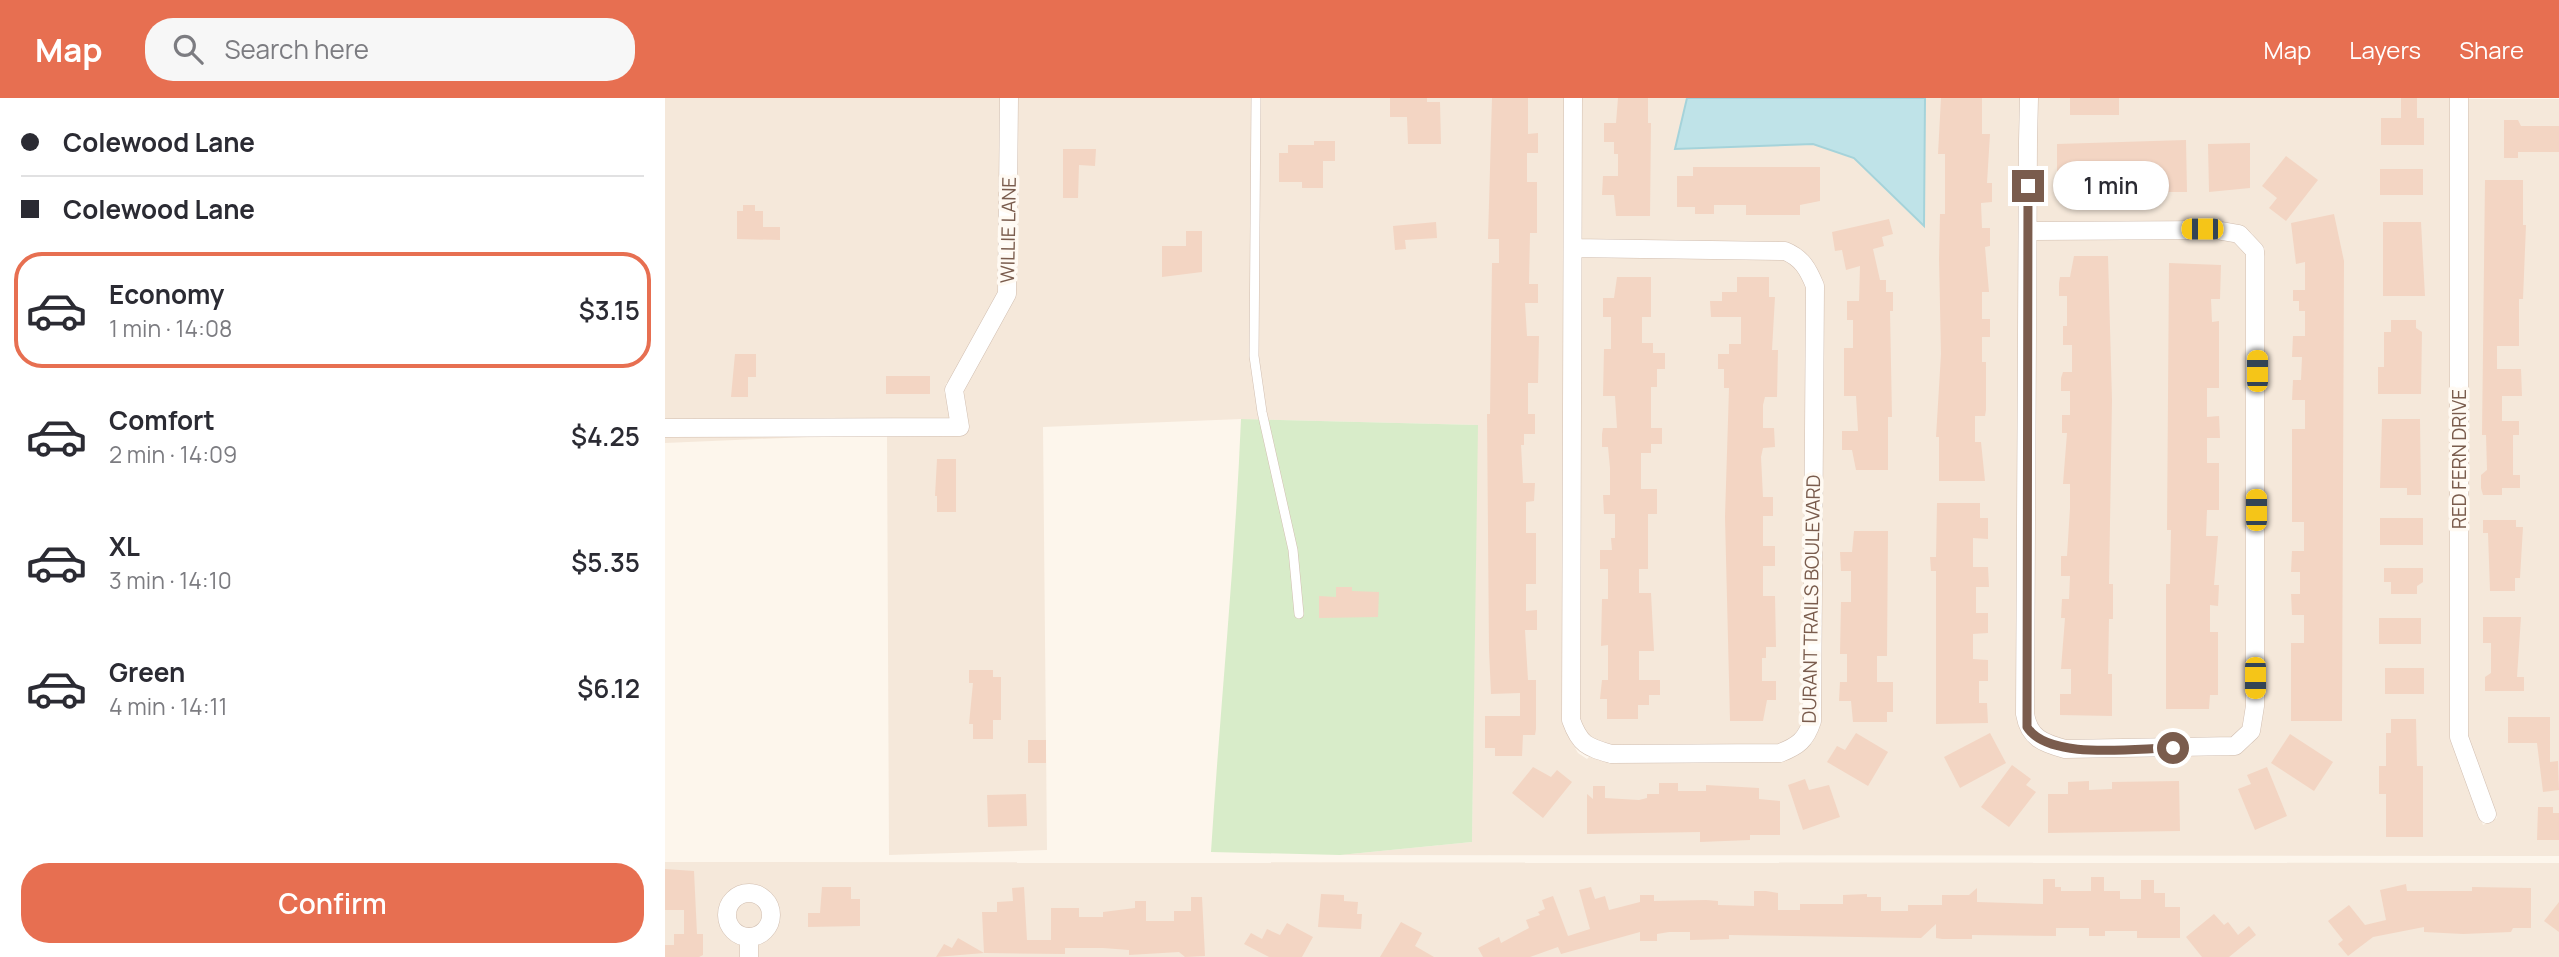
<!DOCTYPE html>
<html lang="en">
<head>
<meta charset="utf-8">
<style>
	body { margin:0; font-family:Manrope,sans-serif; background:#f7f7f7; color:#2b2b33; height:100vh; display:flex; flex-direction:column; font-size:26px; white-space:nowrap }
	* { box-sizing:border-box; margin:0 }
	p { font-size:23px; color:#7c7c81 }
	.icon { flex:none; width:38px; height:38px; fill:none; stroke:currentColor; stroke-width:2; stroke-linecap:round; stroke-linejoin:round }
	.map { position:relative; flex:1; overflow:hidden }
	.panel { display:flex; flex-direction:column; background:#fff; width:665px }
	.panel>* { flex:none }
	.top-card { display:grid; align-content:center; height:154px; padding:0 21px; background:#fff }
	.end { position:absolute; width:32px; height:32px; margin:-16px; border:9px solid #7a5c4d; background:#fff; box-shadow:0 0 0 4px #fff }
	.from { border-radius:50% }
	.bubble { position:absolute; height:49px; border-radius:24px; background:#fff; box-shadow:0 2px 5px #0004; font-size:23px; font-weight:600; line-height:49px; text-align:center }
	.car { position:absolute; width:21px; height:42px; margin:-21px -10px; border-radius:9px; box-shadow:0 0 5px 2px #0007; background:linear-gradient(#f5c518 24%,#345 0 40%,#f5c518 0 76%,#345 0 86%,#f5c518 0) }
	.top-card b { display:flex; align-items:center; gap:24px; height:66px; font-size:26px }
	.top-card b+b { border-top:2px solid #e1e1e2 }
	.top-card i { width:18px; height:18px; background:#2b2b33 }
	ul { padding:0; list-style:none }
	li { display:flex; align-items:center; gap:21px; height:116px; margin:0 14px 10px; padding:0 7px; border:4px solid transparent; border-radius:28px }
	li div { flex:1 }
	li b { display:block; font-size:26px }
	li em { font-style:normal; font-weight:600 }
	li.on { border-color:#e76f51 }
	li>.icon { width:63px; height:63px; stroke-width:1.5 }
	.button { display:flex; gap:14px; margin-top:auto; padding:14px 21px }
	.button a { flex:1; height:80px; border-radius:28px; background:#e76f51; color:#fff; font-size:28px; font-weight:600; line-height:80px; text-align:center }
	header { display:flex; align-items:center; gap:42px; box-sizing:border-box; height:98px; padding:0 35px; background:#e76f51; color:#fff }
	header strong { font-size:33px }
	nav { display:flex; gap:38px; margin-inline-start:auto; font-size:24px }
	.search { width:490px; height:63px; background:#f7f7f7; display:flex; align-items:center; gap:18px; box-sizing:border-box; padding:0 24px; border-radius:28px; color:#7c7c81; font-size:26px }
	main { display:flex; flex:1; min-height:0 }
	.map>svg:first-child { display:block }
	.residential { fill:#f5e8da }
	.green { fill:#d8ecc9 }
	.water { fill:#bfe3e8; stroke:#a5d3da; stroke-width:2 }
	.building { fill:#f3d5c3 }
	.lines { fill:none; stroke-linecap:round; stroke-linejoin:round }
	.service-casing { stroke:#d1beb0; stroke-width:10 }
	.minor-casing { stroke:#d1beb0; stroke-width:19 }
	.service { stroke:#fff; stroke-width:9 }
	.minor { stroke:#fff; stroke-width:18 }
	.route { stroke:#7a5c4d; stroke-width:9 }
	.labels { text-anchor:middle; stroke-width:7; stroke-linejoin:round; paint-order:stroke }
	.street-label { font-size:19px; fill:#7a5c4d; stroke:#fffaf3 }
</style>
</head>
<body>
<header>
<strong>Map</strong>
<div class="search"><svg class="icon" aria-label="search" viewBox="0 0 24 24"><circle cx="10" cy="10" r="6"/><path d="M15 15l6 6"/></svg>Search here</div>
<nav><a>Map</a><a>Layers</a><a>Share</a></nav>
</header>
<main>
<section class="panel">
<div class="top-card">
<b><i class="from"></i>Colewood Lane</b>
<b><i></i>Colewood Lane</b>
</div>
<ul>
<li class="on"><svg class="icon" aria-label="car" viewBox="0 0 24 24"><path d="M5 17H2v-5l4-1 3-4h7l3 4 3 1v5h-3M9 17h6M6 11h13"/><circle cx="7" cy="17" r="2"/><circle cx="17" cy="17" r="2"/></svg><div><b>Economy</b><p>1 min · 14:08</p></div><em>$3.15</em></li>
<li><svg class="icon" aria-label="car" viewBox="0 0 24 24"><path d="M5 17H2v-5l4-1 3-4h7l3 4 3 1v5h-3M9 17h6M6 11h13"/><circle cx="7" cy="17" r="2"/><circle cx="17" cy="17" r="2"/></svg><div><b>Comfort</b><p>2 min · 14:09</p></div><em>$4.25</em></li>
<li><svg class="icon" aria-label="car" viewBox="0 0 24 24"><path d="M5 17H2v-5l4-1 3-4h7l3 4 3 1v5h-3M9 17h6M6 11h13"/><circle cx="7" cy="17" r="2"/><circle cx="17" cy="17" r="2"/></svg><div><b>XL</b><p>3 min · 14:10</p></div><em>$5.35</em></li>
<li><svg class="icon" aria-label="car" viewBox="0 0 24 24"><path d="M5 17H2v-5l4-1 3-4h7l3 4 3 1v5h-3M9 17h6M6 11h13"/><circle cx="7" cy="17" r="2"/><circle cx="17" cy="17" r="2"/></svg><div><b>Green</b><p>4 min · 14:11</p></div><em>$6.12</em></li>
</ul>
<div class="button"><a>Confirm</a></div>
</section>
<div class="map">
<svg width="1894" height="859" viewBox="0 0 1894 859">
	<rect width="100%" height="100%" fill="#fdf6ec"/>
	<g class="residential">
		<path d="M0,0H337L335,193L285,284L281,285L279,295L283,297L286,321L0,322Z"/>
		<path d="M352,0H901L905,641L913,655L922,661L924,659L947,665L1117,663L1133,657L1147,645L1154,631L1157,185L1150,167L1137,152L1120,144L916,142V0H1022L1010,51L1148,46L1189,60L1258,127L1260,0H1357L1353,616L1355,631L1361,642L1372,651L1398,659L1563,658L1586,647L1592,637L1597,608L1600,158L1587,135L1564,125L1370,124L1372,0H1786L1787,642L1818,727L1832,720L1801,638V1H1894V758L675,757L807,744L812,327L576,321L378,329L382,752L224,757L222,338H295L297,294L349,200Z"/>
		<path d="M1551,140L1571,144L1583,157L1582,607L1579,629L1567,640L1400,642L1379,636L1373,631L1368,616L1370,141Z"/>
		<path d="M916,159L1118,161L1128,165L1136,175L1142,190L1139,621L1136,633L1127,641L1114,646L947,648L926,642L917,631L913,621Z"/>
		<path d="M0,338H165L0,345Z"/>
		<path d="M0,764L1894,765V859H0Z"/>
	</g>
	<path class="green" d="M576,321L813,327L807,744L675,757L546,754C555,610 570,466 576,321Z"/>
	<path class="water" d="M1022,0H1260L1259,128L1189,60L1148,46L1010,51Z"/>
	<g class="building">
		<path d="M725,0H762V4H775L776,46H743L742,19H725Z"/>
		<path d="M827,0H863V36L873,35V55H862V84H872V135H865L864,186H873V205H860L862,238H874L873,285H863V316H870V336H859V347H856L858,385H870L869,403L861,404V435H871V486H861V513L872,512V532H860L863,582H871V631L870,637H858L857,658H830V650H820V618H855V595L826,596L824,552L822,316H825L827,165H834V141H823Z"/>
		<path d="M953,0H983V25H986L985,118H951L949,97H937L938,78H953V56H949V44H939V25H951Z"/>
		<path d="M1276,0H1317V36H1325L1322,85H1327V104L1316,105L1317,130H1325V148L1320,149L1324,194H1317V221H1325V239H1317V264H1321V312L1320,318H1310V344H1316L1320,383H1274V339H1271L1276,256L1274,161L1275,116H1280V56H1273Z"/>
		<rect x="1405" y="0" width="49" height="17"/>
		<path d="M1736,0H1752V20H1759V47H1716V20H1736Z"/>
		<path d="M1839,22H1853L1856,28H1894V54H1853V60H1839Z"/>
		<path d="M1521,42L1522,94H1454V84H1432V92L1392,88V46Z"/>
		<path d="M649,43H670V63H658V90H637V84H614V55H623V47H649Z"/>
		<path d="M1585,45V90L1544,94L1543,46Z"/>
		<path d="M398,51H431L430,68L414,67L413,100H398Z"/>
		<path d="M1621,58L1653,82L1621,123L1604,110L1612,100L1597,88Z"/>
		<path d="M1028,69H1155V103L1135,107V117H1081V107H1049V116H1030V109H1012V78H1028Z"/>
		<rect x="1715" y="71" width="43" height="26"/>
		<path d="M1820,82H1858V127H1861L1858,201H1854V248H1832V271H1856L1857,298H1837V323H1854V337H1848V377H1855V390H1837V397H1818L1816,390V377L1822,372L1821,337H1817Z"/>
		<path d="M78,107H90V113H98V129H115V142L72,141V113H78Z"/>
		<path d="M1669,116L1679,163L1677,623H1626V545H1639V517H1627L1626,496H1635V474H1626L1627,453H1639V424H1627V331H1640V302H1627L1628,282H1636L1637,259H1627L1628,238H1640V213H1634V203H1628V192H1640V164L1631,166L1626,125Z"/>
		<path d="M1224,121L1228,136L1217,139L1219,148L1208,151L1215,182H1221V194H1228V213H1225L1227,319H1223V372H1191L1187,352H1177V333H1193L1191,298H1179V250H1188V222H1182V203H1194L1195,168L1181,172L1177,152L1170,153L1167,134Z"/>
		<path d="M771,124L772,140L740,142L741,151L730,152L728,128Z"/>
		<path d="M1718,124H1756L1760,198H1718Z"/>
		<path d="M521,133H537V174L497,179V148H521Z"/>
		<path d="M1409,158H1443L1447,302L1444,486H1448V521H1444L1443,576H1447V618L1395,617V596H1406V571H1396L1400,520H1396L1397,501H1404L1405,478H1396V458H1402L1405,410V386H1398L1402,335H1397V317H1405V293H1396V280L1398,274H1407V247H1398V228H1402V198H1394V185L1395,179H1405Z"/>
		<path d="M1504,165L1556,167L1555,201H1546L1547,224L1554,223V290H1542V319L1554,318L1555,340H1542V365H1554V412H1542L1541,438H1553L1549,487H1554L1553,508L1545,507V534H1553V597H1545L1544,611H1501V486H1505L1506,432H1502Z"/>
		<path d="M952,179H986V219H977V245H988V255H1000V271H992V289H986V330H997V346H986V355H976V391H992V416H983V471H974V495H986L989,553H974V582H995V597H984V607H973V621H942V601H935L937,582H943V547L936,548L937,501H943V471H935V452H947L946,440H950V416H939L938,397H945V370L943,349H937V336L938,330H952L950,298H938L939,251H946V219H938V200H949Z"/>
		<path d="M1072,179H1104V199H1110L1107,252H1113L1112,299H1100L1098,307V330H1109L1110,349L1098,350L1096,359L1098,399H1108V418H1098V448H1110V468H1098V498H1110L1111,549H1101V560H1097V583H1111V602H1102L1098,623H1065L1060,419L1064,290H1059V271H1053V256H1064V246H1076V219H1046L1045,203H1057V194H1072Z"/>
		<path d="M1726,222H1751V230L1757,234L1756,296H1713V269H1719V234H1726Z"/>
		<path d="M70,256H91V279H83V299H66Z"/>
		<rect x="221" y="278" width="44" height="18"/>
		<path d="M1717,321H1755L1756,397H1742V390H1715Z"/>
		<path d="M272,361H291V414H272V398H270Z"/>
		<path d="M1272,405H1315V420H1323V441L1308,440V469H1323L1324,489H1311V515H1323V535L1308,536V561L1323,562V583H1314V605H1322L1323,625L1271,626V473H1266L1265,459H1271Z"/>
		<rect x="1715" y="420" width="43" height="27"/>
		<path d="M1818,422H1851V429H1858L1855,480H1850V493H1825L1823,435H1818Z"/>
		<path d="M1189,433H1223L1222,558H1212V584H1228V614H1222V624H1188L1186,603H1174L1175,584H1182V556H1175L1176,504H1186V473H1176L1175,454H1187Z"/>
		<path d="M1719,470H1758V484L1752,488V496H1726V484H1719Z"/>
		<path d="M671,489H687V493L714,494L713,519L654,520V498L671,499Z"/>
		<path d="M1818,519H1856L1852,579H1859V593H1820V579L1826,575V545H1818Z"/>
		<rect x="1714" y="520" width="42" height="26"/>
		<rect x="1720" y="570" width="39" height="26"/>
		<path d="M304,572H328V579H336V622H328V641H308V626H304L308,585H304Z"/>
		<path d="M1843,619H1885V664L1893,663L1894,692L1878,694L1872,645H1843Z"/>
		<path d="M1726,621H1751L1752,668H1758V739H1721V696H1714V668H1721V635H1726Z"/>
		<path d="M1191,635L1223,654L1203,688L1162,664L1172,648L1180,652Z"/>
		<path d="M1325,635L1341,665L1295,690L1279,659Z"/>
		<path d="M1625,636L1668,664L1649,693L1606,665Z"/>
		<rect x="363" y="642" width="18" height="23"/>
		<path d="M1347,667L1366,681L1361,687L1371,694L1344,729L1316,709Z"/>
		<path d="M868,669L886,679L892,672L907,684L878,720L847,695Z"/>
		<path d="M1602,669L1622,718L1590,732L1573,691L1586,686L1582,677Z"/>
		<path d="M1140,681L1144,692L1164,687L1175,719L1138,732L1123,687Z"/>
		<path d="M1424,683V692L1447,691V684L1514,683L1515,733L1383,735V696H1403V684Z"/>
		<path d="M994,685H1013V693H1041V687L1094,690V701L1115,703V737H1085V742L1035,744V734L922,736V696L928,701V688H940V700L974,702L982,700V696H994Z"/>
		<path d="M361,696L362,728L323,729L322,697Z"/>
		<path d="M1873,709H1888V715H1894V742H1872Z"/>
		<path d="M0,771L29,773L32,836H38V857L34,859H0V847H9V836H19V812H0Z"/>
		<path d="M1426,779H1439V793H1455V801H1476V782H1489V795H1500V809H1515V840H1472V833H1440V838H1424V830H1391V838L1307,837V841H1277L1271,840V826L1256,840L1064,837V841L1025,842V834H1004L992,836V843H975V834L896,856L893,849L865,859H818L813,850L834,839L836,845L864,830L861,822L875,817L873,814L880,811L877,802L888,798L903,838L925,831L914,792L926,789L930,801L940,798L944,812L975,804V797H989V803L1041,802L1053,803V807L1089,808V793H1101L1113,795V812H1135V806H1178V797L1202,796V799H1216V813H1243V807H1277V797H1304L1312,790V804L1378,806V781H1390V789H1396V793H1426Z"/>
		<path d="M1741,786L1742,793H1807V789L1866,790V830H1848L1846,834L1798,836L1759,834V829L1708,839L1683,858L1673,846L1678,842L1663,823L1684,807L1700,827L1721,822L1715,792Z"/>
		<path d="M157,789H186V801H195V828L143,829V815H155Z"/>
		<path d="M359,789L362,842H386V810H414V819H438V814L470,810V803H481V823H509V813H526V799H537L540,858L520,859L514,854L464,857V852L438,850H400V856L319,855L317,814H332V804L348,803L347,790Z"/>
		<path d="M656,796L679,797V803L693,804L692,816H697L696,831L653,829Z"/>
		<path d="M1894,804V834L1879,823Z"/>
		<path d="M1549,816L1559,827L1563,824L1573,837L1584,828L1591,837L1564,859H1537L1521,839Z"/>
		<path d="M736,824L757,835L750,848L769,859H715Z"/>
		<path d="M622,825L648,839L637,859H604L579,846L586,835L597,841L602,831L615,837Z"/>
		<path d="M293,840L319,855L271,859L279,846L287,850Z"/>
	</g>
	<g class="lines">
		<g class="service-casing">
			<path id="service" d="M591,0L589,258L597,314L628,452L634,516"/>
		</g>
		<g class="minor-casing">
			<g id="minor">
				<path d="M1794,0V639L1822,716"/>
				<path d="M1363,133L1551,132L1574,136L1590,153V608L1586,633L1570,648L1400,651C1378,645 1364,640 1360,616L1363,43L1364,0"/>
				<path d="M908,150L1120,153C1137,160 1143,171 1150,188L1147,623C1141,642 1133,648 1115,655L946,656C922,649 915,647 906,622L908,0"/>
				<path d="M0,330L295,329L289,292L342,196L344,0"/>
				<circle cx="84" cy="817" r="22"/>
				<path d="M84,839V859"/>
			</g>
		</g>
		<use href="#service" class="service"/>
		<use href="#minor" class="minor"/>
	</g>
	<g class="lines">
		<path class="route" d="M1363,88L1362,629C1383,663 1471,650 1508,650"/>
	</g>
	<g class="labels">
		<g class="street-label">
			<text transform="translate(343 132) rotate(-89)" y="7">WILLIE LANE</text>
			<text transform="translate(1794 361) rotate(-90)" y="7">RED FERN DRIVE</text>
			<text transform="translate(1146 501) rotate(-89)" y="7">DURANT TRAILS BOULEVARD</text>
		</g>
	</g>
</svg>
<i class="end from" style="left:1508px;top:650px"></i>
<i class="end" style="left:1363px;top:88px"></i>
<div class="bubble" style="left:1388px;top:63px;width:116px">1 min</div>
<i class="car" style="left:1537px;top:131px;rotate:270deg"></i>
<i class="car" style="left:1592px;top:273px;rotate:0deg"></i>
<i class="car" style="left:1591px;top:412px;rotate:0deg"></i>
<i class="car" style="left:1590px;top:580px;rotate:180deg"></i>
</div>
</main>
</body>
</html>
